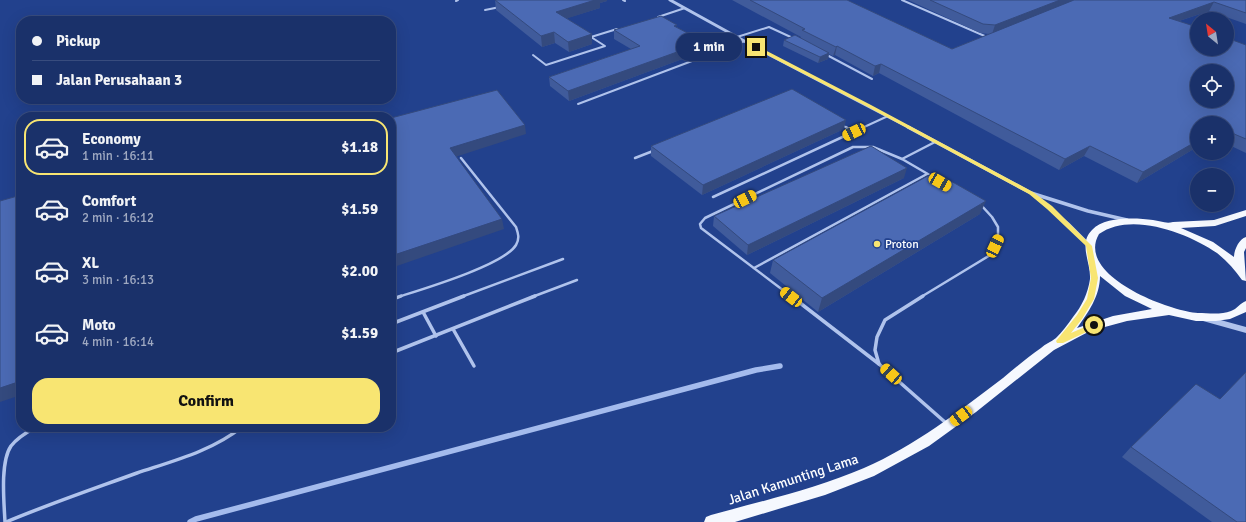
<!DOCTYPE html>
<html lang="en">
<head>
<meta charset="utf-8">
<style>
	body { margin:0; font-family:Signika,sans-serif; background:#233970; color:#f1f3f6; height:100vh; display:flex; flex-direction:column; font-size:15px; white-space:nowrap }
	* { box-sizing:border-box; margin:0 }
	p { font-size:13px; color:#9fa9c1 }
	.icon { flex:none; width:22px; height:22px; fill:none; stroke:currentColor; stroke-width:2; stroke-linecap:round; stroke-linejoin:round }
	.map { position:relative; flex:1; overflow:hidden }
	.drawer { position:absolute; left:16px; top:112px; width:380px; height:320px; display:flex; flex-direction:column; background:#1a316a; border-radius:16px; box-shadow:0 4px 16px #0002,0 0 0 1px #384c7e }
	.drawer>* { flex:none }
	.top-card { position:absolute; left:16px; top:16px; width:380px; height:88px; border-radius:16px; box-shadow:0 4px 16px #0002,0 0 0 1px #384c7e; display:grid; align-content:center; height:88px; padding:0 16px; background:#1a316a }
	.needle { width:26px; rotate:330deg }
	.buttons { position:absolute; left:1190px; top:12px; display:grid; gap:8px }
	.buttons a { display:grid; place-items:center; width:44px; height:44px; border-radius:50%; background:#1a316a; box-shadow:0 4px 16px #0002,0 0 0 1px #384c7e; font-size:20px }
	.end { position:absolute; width:18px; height:18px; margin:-9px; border:5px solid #f8e572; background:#111; box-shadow:0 0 0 2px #111 }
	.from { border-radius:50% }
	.bubble { position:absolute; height:28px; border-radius:14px; background:#1a316a; box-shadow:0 4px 16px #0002,0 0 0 1px #384c7e; font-size:13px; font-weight:700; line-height:28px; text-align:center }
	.car { position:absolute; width:12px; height:24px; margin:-12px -6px; border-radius:5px; box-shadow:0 0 3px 1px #0007; background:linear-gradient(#f5c518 24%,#345 0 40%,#f5c518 0 76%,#345 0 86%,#f5c518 0) }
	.top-card b { display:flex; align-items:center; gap:14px; height:38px; font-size:15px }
	.top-card b+b { border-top:1px solid #384c7e }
	.top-card i { width:10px; height:10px; background:#f1f3f6 }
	ul { padding:7px 0 0; list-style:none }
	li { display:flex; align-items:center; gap:12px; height:56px; margin:0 8px 6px; padding:0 8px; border:2px solid transparent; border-radius:16px }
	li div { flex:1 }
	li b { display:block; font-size:15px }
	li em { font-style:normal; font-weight:700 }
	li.current { border-color:#f8e572 }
	li>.icon { width:36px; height:36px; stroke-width:1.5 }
	.cta { display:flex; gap:8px; margin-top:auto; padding:8px 16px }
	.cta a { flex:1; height:46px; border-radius:16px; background:#f8e572; color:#111; font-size:16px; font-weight:700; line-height:46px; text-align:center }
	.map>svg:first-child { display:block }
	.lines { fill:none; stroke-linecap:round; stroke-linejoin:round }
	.stream { stroke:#a4bbed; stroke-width:5.5 }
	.service-far2 { stroke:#b0c3ec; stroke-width:2 }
	.service-far1 { stroke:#b0c3ec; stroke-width:2.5 }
	.service { stroke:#b0c3ec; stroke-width:3.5 }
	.minor-far1 { stroke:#b0c3ec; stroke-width:3 }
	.minor { stroke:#b0c3ec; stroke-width:3.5 }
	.tertiary { fill:#b0c3ec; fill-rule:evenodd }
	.primary { fill:#f5f8fe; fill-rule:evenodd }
	.wall { fill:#405b9b }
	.shaded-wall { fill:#344a7e }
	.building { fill:#4b6ab4; stroke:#344a7e; fill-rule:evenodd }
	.route { fill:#f8e572 }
	.poi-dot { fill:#f8e572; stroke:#22418d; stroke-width:1.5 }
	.labels { text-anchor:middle; stroke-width:3.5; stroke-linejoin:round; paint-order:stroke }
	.poi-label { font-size:12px; fill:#fff; stroke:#22418d; text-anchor:start }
	.near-street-label { font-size:14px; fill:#fff; stroke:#22418d }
</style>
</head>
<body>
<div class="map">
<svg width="1246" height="522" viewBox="0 0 1246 522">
	<rect width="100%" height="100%" fill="#22418d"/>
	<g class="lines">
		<path class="stream" d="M190,522L196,519L756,370L780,366"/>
		<g class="service-far2">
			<path d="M623,0L625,1"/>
			<path d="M902,0L987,37"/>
			<path d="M456,1L458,0"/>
			<path d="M485,10L500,7"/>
			<path d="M658,17L685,8"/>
			<path d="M737,37L769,27L795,39"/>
			<path d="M696,38L721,50"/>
			<path d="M825,54L872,79"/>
			<path d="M533,55L546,65L605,46L591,37L617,29"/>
			<path d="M578,104L745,41"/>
			<path d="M842,125L847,128"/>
			<path d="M862,128L888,116"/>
		</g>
		<g class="service-far1">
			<path d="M846,127L854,132"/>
			<path d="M635,158L653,151"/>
			<path d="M933,177L902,159L935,142"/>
			<path d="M713,197L864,127"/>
			<path d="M754,268L927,174"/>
			<path d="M398,297C423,289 504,265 516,245C520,238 518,233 516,227L461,158"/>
			<path d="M461,297L563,259"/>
			<path d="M532,297L577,280"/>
			<path d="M792,297L701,228L700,224L705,218L853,147H873L902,159"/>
			<path d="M921,297L992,254L998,238V227L992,217L981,205"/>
		</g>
		<g class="service">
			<path d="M791,296L879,364"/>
			<path d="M923,296L885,320L877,337L875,350L879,364L946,423"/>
			<path d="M391,300L401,296"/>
			<path d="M423,312L436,336"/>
			<path d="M391,324L464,296"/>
			<path d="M453,329L474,366"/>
			<path d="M391,353L535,296"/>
			<path d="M5,522C4,502 0,462 11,446C17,438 27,432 36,427"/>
			<path d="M6,522C49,504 93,489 137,473C173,461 212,451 242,427"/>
		</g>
		<path class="minor-far1" d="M670,0L766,53L910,128"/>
		<g class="minor">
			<path d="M908,127L1031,193L1088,211L1127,220"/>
			<path d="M1035,196L1068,224L1089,245"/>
		</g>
		<path class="tertiary" d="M1206,316L1246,327V333L1203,321L1202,319L1203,317Z"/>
		<path class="primary" d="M1246,210V216L1215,226L1181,228L1213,242L1234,257C1234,250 1239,239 1246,237V248L1244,252L1246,281L1242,280C1235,270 1227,261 1217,253C1188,233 1131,211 1099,234C1075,275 1168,311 1198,313C1208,313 1221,315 1231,311C1237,309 1240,303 1246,301V312L1230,319L1216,321H1196L1169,315L1127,321L1090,331L1054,350L976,412L929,446L874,476L825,495L735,522H704L706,517L711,515C762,501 815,489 864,468C915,446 959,411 1003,378C1015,368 1028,357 1041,348C1045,344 1051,342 1056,338C1062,332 1068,324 1073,317C1082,306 1088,293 1090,279C1091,262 1078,244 1092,230C1105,216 1136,218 1153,220C1160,221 1166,224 1173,222L1214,220ZM1100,276L1125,296L1152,309L1113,316L1077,328C1088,313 1100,296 1100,276Z"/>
	</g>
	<g class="wall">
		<path d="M495,0L607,1L600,3V8L567,18L592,44L569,52L555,43L542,47L496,10Z"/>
		<path d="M732,0H847L952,49L989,34L980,33L908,0H1246V24L1209,11L1179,21L1246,45V153L1227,144V123H1197V147L1137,183L1084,156L1059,170L879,73L873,76L835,55L833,56L829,54L828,59L818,63L783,46L784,40L801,38V37Z"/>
		<path d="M677,27L704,51L569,101L550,86L549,77L631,49L614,39V30Z"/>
		<path d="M844,129L702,195L651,156V146Z"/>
		<path d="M904,178L747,255L713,226L714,216Z"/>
		<path d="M980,214L818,312L770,273L773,260Z"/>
		<path d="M1131,447L1246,522H1212L1122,457Z"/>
	</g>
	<g class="shaded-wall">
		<path d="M594,0H607V1L600,3V8L556,22V12Z"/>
		<path d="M1060,0H1078L992,34L995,25Z"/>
		<path d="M1214,2L1209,11L1164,26L1169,18Z"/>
		<path d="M554,32L555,43L542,47L541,36Z"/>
		<path d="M592,34V44L569,52L568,42Z"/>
		<path d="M705,42L704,51L569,101L568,91Z"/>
		<path d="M837,46L835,55L833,56L836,47Z"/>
		<path d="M829,53L828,59L818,63L820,57Z"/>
		<path d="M881,64L879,73L873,76L875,66Z"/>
		<path d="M846,120L844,129L702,195L703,185Z"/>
		<path d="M525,125L526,134L452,158L450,148Z"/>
		<path d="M1197,141V147L1137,183L1143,172Z"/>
		<path d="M1090,146L1084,156L1059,170L1065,159Z"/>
		<path d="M907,168L904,178L747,255L748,245Z"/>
		<path d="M986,201L980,214L818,312L822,298Z"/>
		<path d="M502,219L504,229L391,268V256Z"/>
		<path d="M21,381V395L0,402V388Z"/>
	</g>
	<g class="building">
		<path d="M495,0H595L556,12L592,34L568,42L554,32L541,36Z"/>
		<path d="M750,0H847L952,49L1074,0H1246V13L1214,2L1169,18L1197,27V49H1227V38L1246,45V139L1227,131V123H1197V141L1143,172L1090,146L1065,159L881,64L875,66L837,46L836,47L802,30L805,29ZM1197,71H1227V101H1197Z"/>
		<path d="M930,0H1060L995,25L983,24Z"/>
		<path d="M661,16L677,25L674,26L705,42L568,91L549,77L640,46L614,30Z"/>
		<path d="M795,35L829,53L820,57L784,40Z"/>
		<path d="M792,89L846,120L703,185L651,146Z"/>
		<path d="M497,90L525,125L450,148L502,219L391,256V118Z"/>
		<path d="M871,146L907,168L748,245L714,216Z"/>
		<path d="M935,172L986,201L822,298L773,260Z"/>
		<path d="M21,195V381L0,388V201Z"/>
		<path d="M1246,372V522H1237L1131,447L1196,384L1220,399Z"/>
	</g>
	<path class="route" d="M754,46H757L871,105L1033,192L1052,206L1092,246L1098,278L1094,299L1082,319L1071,333L1094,323H1097V327L1063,343H1057L1056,341L1077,315L1087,299L1091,278L1086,246L1047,209L1029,194L868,107L754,48Z"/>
	<circle class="poi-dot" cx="877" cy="244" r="4"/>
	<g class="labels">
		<g class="poi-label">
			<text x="885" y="248">Proton</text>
		</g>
		<g class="near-street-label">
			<text transform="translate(793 479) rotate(-18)" y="5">Jalan Kamunting Lama</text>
		</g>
	</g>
</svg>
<div class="buttons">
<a><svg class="needle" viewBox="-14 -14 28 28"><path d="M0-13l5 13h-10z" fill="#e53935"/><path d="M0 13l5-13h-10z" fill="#9fa9c1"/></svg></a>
<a><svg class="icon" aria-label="locate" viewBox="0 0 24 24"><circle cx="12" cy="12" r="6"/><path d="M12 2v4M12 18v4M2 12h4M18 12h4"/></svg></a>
<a>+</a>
<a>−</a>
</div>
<i class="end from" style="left:1094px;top:325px"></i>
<i class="end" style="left:756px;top:47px"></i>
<div class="bubble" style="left:676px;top:33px;width:66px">1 min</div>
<i class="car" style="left:854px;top:132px;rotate:245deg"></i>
<i class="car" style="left:940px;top:182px;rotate:120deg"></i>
<i class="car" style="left:745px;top:199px;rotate:64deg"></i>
<i class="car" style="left:995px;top:246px;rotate:25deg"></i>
<i class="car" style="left:791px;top:297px;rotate:308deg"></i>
<i class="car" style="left:891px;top:374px;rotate:312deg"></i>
<i class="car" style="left:961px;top:416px;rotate:233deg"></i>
<div class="top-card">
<b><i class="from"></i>Pickup</b>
<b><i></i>Jalan Perusahaan 3</b>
</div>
<section class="drawer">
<ul>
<li class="current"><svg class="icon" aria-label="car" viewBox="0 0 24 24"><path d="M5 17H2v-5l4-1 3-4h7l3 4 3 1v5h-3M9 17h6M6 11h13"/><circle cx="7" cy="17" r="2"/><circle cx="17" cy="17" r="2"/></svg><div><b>Economy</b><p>1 min · 16:11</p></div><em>$1.18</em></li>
<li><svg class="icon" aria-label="car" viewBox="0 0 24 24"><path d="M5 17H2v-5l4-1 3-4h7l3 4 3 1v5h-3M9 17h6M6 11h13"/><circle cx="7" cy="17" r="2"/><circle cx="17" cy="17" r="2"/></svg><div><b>Comfort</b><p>2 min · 16:12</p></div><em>$1.59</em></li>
<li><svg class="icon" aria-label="car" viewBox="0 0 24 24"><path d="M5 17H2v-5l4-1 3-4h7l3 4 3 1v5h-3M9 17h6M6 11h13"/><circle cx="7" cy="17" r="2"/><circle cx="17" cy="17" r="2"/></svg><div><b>XL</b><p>3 min · 16:13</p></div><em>$2.00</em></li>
<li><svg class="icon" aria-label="car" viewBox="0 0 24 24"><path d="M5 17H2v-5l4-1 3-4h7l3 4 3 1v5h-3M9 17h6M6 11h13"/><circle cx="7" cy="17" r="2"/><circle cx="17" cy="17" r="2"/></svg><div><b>Moto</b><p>4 min · 16:14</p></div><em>$1.59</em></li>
</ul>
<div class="cta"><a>Confirm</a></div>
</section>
</div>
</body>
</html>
